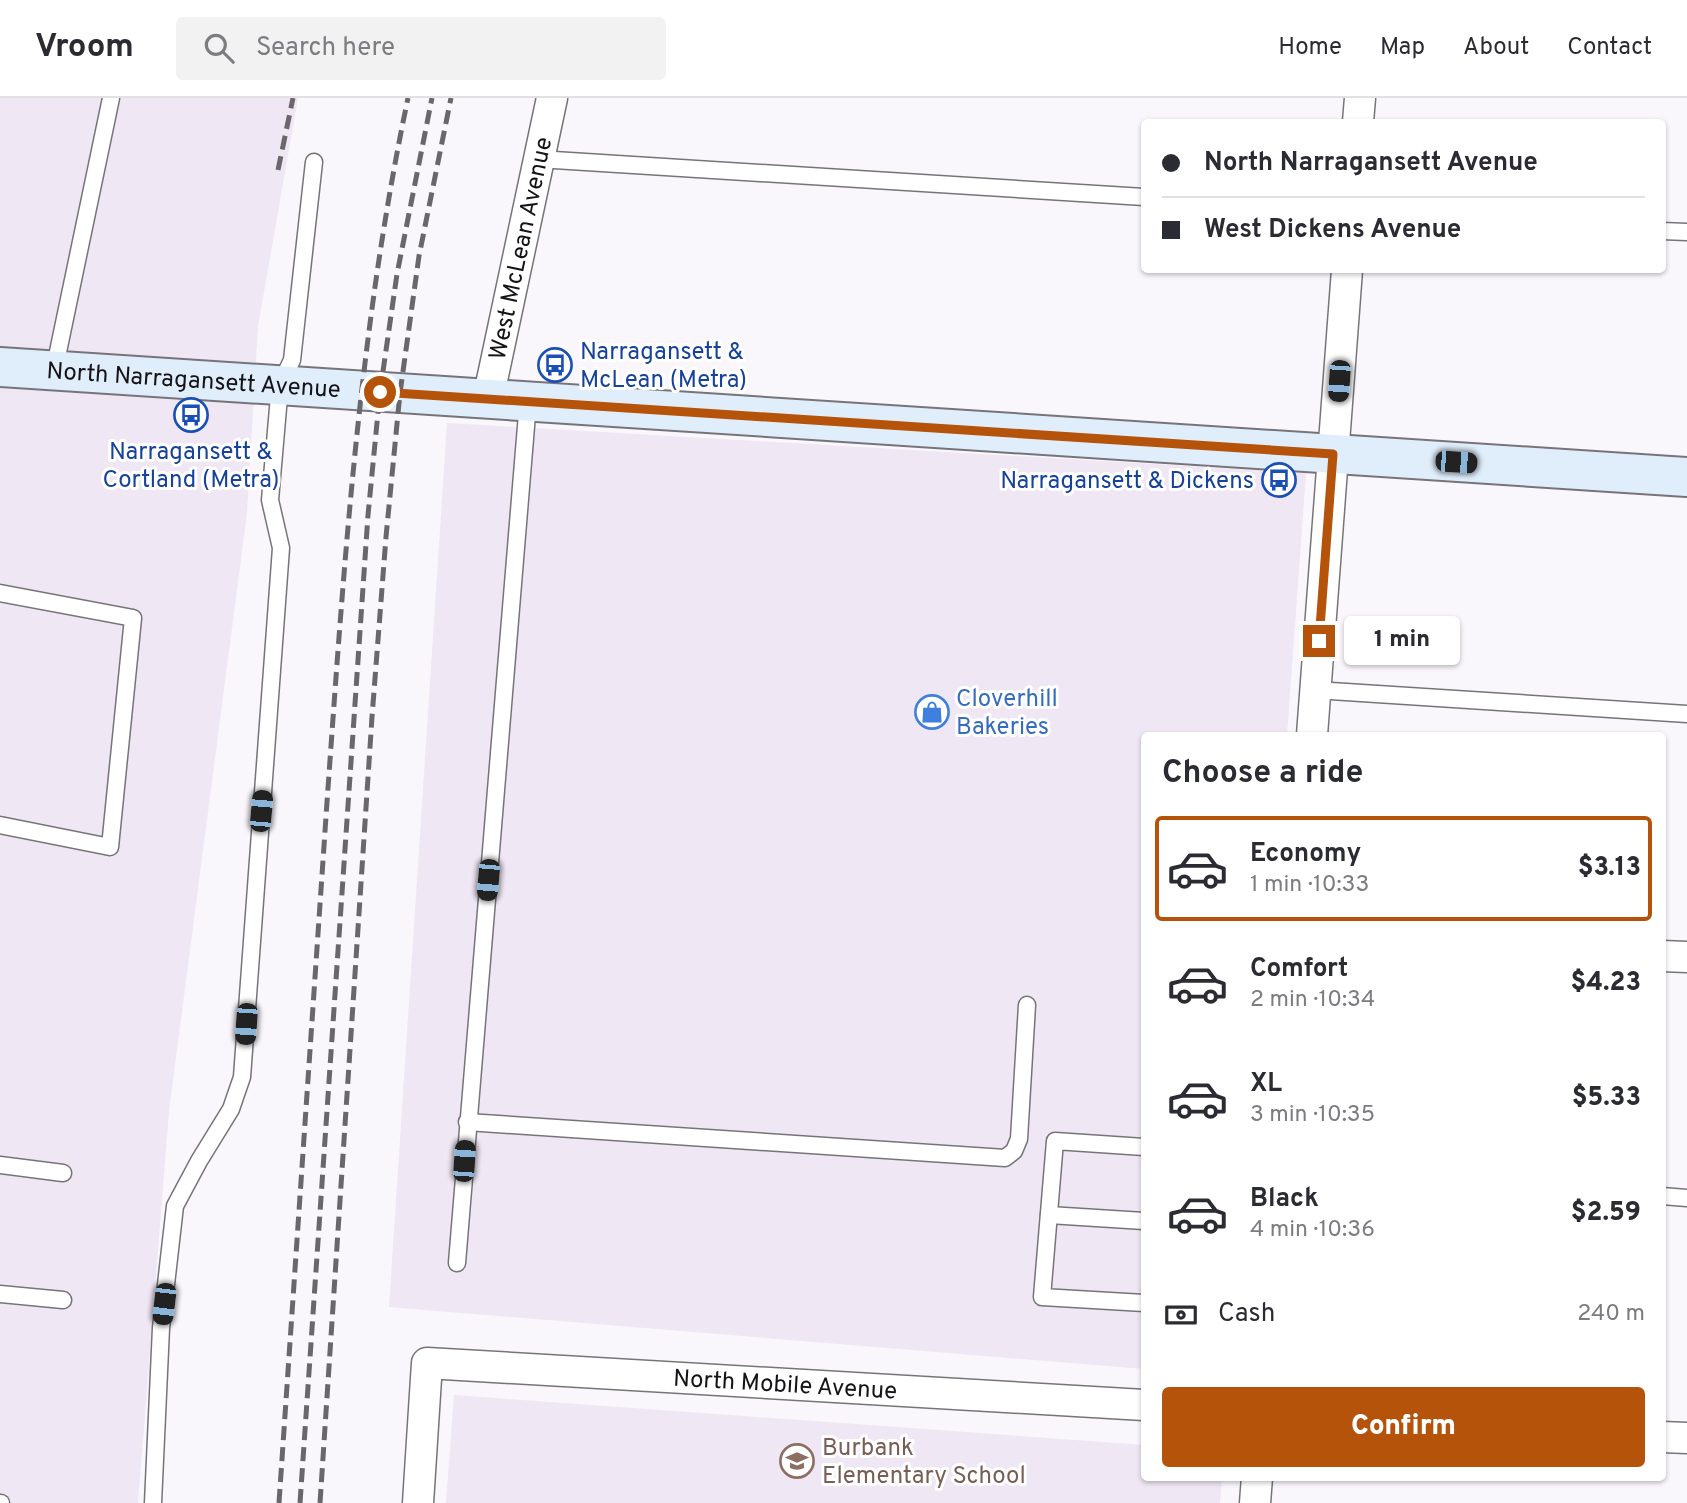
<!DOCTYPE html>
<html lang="en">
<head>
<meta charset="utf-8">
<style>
	body { margin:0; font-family:Overpass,sans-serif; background:#f2f2f3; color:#2b2b33; height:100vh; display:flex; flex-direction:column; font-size:26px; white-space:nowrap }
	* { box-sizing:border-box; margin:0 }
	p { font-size:23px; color:#7c7c81 }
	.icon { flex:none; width:38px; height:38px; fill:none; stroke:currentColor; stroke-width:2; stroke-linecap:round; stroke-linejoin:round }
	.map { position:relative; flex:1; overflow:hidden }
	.drawer { position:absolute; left:1141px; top:634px; width:525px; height:749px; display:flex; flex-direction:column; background:#fff; border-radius:7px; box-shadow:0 2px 5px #0004 }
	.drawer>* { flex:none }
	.banner { position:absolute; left:1141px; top:21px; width:525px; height:154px; border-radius:7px; box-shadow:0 2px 5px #0004; display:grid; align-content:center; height:154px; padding:0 21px; background:#fff }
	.end { position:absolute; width:32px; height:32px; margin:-16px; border:9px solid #b45309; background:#fff; box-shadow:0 0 0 4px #fff }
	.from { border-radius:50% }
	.bubble { position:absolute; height:49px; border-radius:7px; background:#fff; box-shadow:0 2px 5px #0004; font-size:23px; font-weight:800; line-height:49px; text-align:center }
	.car { position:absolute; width:21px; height:42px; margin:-21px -10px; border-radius:9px; box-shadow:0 0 5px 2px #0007; background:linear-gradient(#222 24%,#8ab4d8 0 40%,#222 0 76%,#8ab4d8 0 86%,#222 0) }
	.banner b { display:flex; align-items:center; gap:24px; height:66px; font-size:26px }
	.banner b+b { border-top:2px solid #e1e1e2 }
	.banner i { width:18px; height:18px; background:#2b2b33 }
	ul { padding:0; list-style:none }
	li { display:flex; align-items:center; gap:21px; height:105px; margin:0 14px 10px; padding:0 7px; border:4px solid transparent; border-radius:7px }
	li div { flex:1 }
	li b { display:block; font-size:26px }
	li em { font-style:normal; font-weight:800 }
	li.current { border-color:#b45309 }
	li>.icon { width:63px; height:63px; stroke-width:1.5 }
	h2 { padding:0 21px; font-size:32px; line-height:84px }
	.pay { display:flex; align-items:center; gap:18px; height:77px; padding:0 21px; font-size:26px }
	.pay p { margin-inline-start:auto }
	.action { display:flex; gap:14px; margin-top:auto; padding:14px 21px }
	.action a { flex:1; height:80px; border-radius:7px; background:#b45309; color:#fff; font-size:28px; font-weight:800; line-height:80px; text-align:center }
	header { display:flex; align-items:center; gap:42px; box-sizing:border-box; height:98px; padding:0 35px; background:#fff; border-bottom:2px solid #e1e1e2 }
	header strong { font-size:33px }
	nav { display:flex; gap:38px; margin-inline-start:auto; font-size:24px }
	.search { width:490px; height:63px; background:#f2f2f3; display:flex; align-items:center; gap:18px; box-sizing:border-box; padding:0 24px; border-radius:7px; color:#7c7c81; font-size:26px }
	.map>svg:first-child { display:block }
	.built { fill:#efe7f4 }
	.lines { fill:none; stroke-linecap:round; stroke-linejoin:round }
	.lane-casing { stroke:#777479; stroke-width:19 }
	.street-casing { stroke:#777479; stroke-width:33 }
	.secondary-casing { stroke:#777479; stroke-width:42 }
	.lane { stroke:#fff; stroke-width:16 }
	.street { stroke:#fff; stroke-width:30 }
	.secondary { stroke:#e0eefc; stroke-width:38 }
	.rail { stroke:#6a676b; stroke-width:5; stroke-dasharray:14 7; stroke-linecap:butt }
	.route { stroke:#b45309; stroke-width:9 }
	.labels { text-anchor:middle; stroke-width:6; stroke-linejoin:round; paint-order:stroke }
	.street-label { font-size:24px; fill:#151316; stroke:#fff }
	.transit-label { font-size:24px; fill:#164399; stroke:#fff; text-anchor:start }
	.shop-label { font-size:24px; fill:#366cbe; stroke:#fff; text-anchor:start }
	.education-label { font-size:24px; fill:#785e54; stroke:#fff; text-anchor:start }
</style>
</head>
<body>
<header>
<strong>Vroom</strong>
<div class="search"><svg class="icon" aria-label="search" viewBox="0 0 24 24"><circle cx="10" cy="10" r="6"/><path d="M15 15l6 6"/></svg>Search here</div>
<nav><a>Home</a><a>Map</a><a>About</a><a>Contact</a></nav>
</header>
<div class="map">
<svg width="1687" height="1405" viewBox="0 0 1687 1405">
	<rect width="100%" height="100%" fill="#f9f6fc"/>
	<g class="built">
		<path d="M0,0H298L258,228L247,415L169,1013L138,1405H0Z"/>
		<path d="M447,325L1306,375L1287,637H1144V1271L389,1209Z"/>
		<path d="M454,1297L1144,1347V1379H1222L1220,1405H446Z"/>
	</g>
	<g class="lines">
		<g class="lane-casing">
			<g id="lane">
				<path d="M538,61L1144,99"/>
				<path d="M1662,133L1687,134"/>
				<path d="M54,273L111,0"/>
				<path d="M0,495L133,520L110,749L0,727"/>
				<path d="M1315,592L1687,616"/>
				<path d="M467,1024L1005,1060L1014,1053L1019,1041L1027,907"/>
				<path d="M1144,1049L1055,1043L1042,1199L1144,1205"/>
				<path d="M0,1067L63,1075"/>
				<path d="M1662,1098L1687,1100"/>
				<path d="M1049,1117L1144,1123"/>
				<path d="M457,1165L528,304"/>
				<path d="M0,1196L63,1202"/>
				<path d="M0,1405H1"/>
				<path d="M153,1405L161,1230L175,1108L199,1063L231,1011L242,979L281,450L270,402L280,287L292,262L314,64"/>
			</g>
		</g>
		<g class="street-casing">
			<g id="street">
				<path d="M1358,24L1360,0"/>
				<path id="s1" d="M488,301L552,0"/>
				<path d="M1312,637L1347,172"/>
				<path d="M1662,858L1687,859"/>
				<path d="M1662,1339L1687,1340"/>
				<path id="s2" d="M418,1405L427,1265L1144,1307"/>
				<path d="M1255,1405L1257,1379"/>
			</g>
		</g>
		<g class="secondary-casing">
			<g id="secondary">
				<path id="s3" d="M0,269L1687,379"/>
			</g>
		</g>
		<use href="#lane" class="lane"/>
		<use href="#street" class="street"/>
		<use href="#secondary" class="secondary"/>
		<g class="rail">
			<path d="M278,72L293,0"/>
			<path d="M279,1405C295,1171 311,938 327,704C344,468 359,232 408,0"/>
			<path d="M300,1405L368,417L380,294L397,176L432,0"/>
			<path d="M320,1405L372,619L386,439L400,295L419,158L451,0"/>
		</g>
	</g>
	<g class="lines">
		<path class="route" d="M380,294L1333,356L1319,543"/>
	</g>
	<defs>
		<g id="bus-ring" transform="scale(1.75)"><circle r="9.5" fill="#fff" stroke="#1a4fb4" stroke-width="1.5"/><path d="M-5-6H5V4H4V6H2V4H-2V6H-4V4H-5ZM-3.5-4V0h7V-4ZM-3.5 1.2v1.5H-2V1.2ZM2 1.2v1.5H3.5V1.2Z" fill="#1a4fb4"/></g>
		<g id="shop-ring" transform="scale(1.75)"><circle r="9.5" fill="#fff" stroke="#3f7fe0" stroke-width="1.5"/><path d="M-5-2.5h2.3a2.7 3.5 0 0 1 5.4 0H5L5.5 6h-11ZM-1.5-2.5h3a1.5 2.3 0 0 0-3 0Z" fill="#3f7fe0"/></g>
		<g id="school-ring" transform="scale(1.75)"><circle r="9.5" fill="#fff" stroke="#8d6e63" stroke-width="1.5"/><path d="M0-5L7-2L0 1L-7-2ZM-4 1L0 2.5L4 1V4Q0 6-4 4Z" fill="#8d6e63"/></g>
	</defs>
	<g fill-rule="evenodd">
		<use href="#bus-ring" x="555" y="267"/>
		<use href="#bus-ring" x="191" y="317"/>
		<use href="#bus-ring" x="1279" y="382"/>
		<use href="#shop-ring" x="932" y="614"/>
		<use href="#school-ring" x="797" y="1363"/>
	</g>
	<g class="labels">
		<g class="street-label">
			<text dy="8" stroke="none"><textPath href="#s1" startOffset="154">West McLean Avenue</textPath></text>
			<text dy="8" stroke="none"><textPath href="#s3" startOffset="194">North Narragansett Avenue</textPath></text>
			<text dy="8" stroke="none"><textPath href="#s2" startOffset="499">North Mobile Avenue</textPath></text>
		</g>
		<g class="transit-label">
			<text x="580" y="261">Narragansett &amp;<tspan x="580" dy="28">McLean (Metra)</tspan></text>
			<text x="191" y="361" text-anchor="middle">Narragansett &amp;<tspan x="191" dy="28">Cortland (Metra)</tspan></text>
			<text x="1254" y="390" text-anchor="end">Narragansett &amp; Dickens</text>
		</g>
		<g class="shop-label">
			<text x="956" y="608">Cloverhill<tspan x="956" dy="28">Bakeries</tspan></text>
		</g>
		<g class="education-label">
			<text x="822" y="1357">Burbank<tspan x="822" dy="28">Elementary School</tspan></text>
		</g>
	</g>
</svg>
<i class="end from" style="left:380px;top:294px"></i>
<i class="end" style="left:1319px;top:543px"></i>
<div class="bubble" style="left:1344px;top:518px;width:116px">1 min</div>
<i class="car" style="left:1339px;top:283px;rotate:184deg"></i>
<i class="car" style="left:1456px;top:364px;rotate:94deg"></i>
<i class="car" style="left:261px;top:713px;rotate:5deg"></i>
<i class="car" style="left:488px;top:782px;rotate:185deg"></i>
<i class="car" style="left:246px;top:926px;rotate:184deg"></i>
<i class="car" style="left:464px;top:1063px;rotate:4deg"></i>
<i class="car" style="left:164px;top:1206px;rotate:187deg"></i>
<div class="banner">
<b><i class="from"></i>North Narragansett Avenue</b>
<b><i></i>West Dickens Avenue</b>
</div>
<section class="drawer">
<h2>Choose a ride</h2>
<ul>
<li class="current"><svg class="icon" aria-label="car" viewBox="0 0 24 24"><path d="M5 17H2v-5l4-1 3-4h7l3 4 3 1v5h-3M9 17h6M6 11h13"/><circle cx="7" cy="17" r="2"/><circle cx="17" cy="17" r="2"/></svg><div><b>Economy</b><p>1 min · 10:33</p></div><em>$3.13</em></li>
<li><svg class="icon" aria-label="car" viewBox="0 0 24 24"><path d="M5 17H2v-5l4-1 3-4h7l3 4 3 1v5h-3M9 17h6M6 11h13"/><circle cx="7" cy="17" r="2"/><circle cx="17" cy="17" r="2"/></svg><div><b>Comfort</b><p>2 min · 10:34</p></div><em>$4.23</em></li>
<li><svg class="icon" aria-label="car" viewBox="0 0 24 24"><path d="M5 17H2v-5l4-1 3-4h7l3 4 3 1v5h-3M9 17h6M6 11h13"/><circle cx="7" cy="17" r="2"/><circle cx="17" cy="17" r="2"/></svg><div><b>XL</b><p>3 min · 10:35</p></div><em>$5.33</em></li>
<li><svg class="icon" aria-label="car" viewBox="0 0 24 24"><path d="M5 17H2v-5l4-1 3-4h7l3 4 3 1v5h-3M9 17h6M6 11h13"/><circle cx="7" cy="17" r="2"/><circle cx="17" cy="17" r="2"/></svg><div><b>Black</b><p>4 min · 10:36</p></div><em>$2.59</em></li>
</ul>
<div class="pay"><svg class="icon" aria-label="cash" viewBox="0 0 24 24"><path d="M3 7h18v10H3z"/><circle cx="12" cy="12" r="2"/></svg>Cash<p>240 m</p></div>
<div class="action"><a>Confirm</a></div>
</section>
</div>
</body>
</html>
